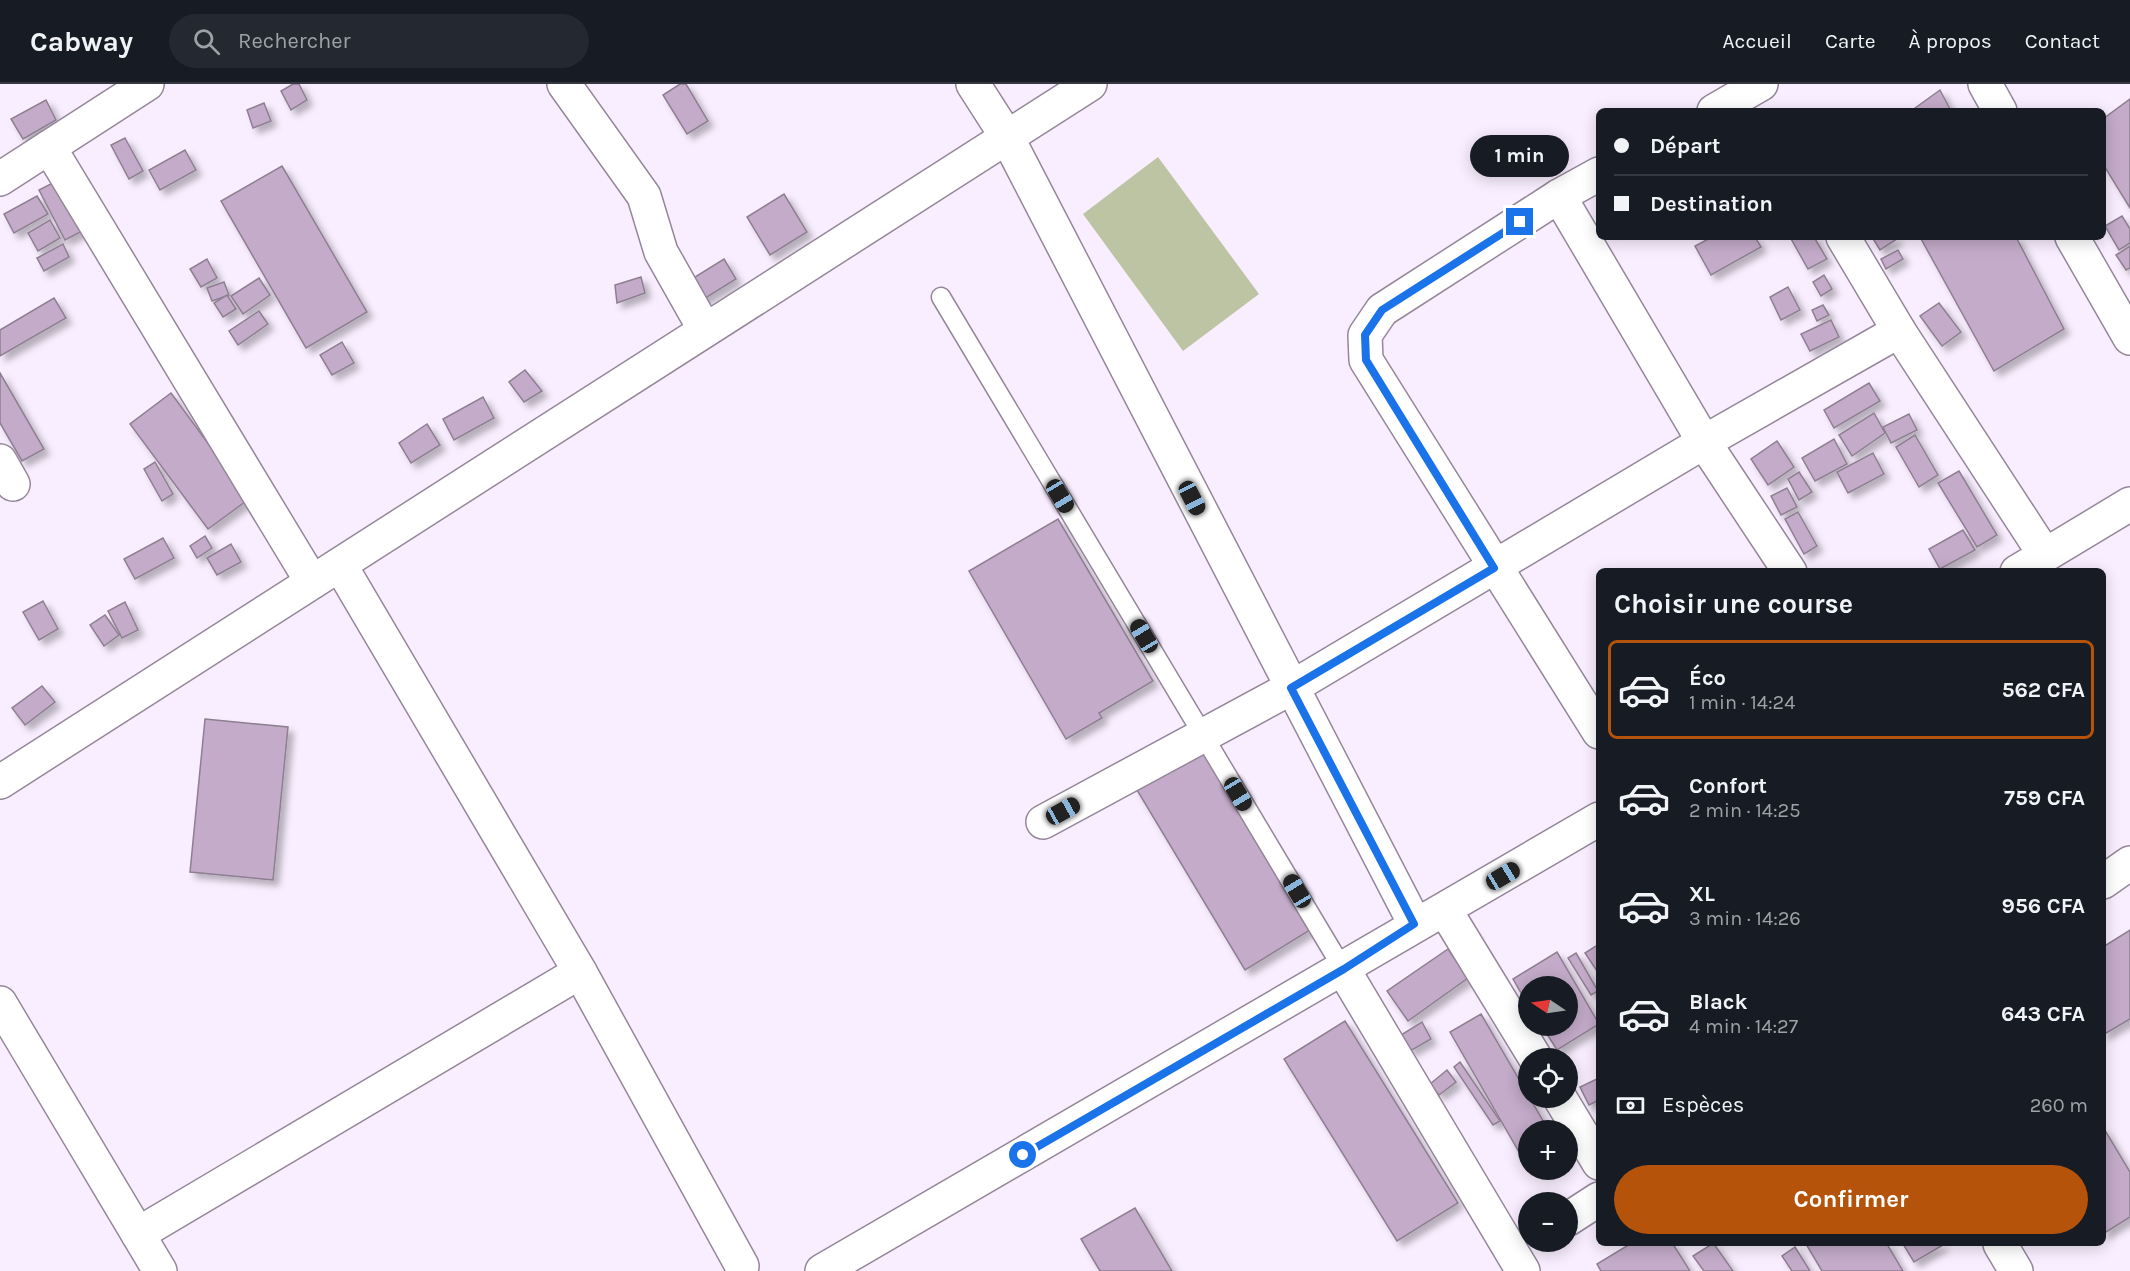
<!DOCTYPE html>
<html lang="fr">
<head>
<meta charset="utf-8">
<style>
	body { margin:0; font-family:Karla,sans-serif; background:#242831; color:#f1f3f6; height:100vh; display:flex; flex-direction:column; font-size:22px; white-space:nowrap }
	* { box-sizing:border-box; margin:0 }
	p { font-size:20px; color:#9ea1a6 }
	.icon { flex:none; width:33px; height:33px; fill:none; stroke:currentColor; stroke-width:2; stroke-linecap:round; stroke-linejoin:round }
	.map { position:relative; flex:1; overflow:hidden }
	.sheet { position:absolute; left:1596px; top:484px; width:510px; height:678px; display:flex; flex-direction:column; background:#171b24; border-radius:9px; box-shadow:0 3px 15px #0003 }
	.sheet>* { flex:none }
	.banner { position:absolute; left:1596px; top:24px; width:510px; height:132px; border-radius:9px; box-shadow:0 3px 15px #0003; display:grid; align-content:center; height:132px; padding:0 18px; background:#171b24 }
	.needle { width:39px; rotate:283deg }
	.buttons { position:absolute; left:1518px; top:892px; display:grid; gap:12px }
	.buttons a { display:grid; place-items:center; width:60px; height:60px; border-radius:50%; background:#171b24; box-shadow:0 3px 15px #0003; font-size:30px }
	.end { position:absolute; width:27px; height:27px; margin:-14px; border:8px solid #1a73e8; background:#fff; box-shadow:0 0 0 3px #fff }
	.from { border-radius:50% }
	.bubble { position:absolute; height:42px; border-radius:21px; background:#171b24; box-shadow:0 3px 15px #0003; font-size:20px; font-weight:700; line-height:42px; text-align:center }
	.car { position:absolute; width:18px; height:36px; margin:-18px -9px; border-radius:8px; box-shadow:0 0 4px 2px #0007; background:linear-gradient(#222 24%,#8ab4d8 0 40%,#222 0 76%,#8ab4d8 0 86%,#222 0) }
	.banner b { display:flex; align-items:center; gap:21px; height:57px; font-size:22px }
	.banner b+b { border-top:2px solid #363941 }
	.banner i { width:15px; height:15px; background:#f1f3f6 }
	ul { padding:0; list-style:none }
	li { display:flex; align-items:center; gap:18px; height:99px; margin:0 12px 9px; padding:0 6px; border:3px solid transparent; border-radius:9px }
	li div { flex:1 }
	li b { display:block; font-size:22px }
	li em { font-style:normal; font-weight:700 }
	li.active { border-color:#b45309 }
	li>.icon { width:54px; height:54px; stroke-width:1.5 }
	h2 { padding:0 18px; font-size:27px; line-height:72px }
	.pay { display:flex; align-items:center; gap:15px; height:66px; padding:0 18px; font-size:22px }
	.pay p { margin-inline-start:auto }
	.action { display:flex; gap:12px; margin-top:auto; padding:12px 18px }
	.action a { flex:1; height:69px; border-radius:36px; background:#b45309; color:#fff; font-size:24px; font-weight:700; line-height:69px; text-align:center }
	header { display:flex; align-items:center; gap:36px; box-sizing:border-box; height:84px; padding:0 30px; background:#171b24; border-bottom:2px solid #363941 }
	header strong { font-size:28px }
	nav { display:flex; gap:33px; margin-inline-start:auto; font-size:21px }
	.search { width:420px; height:54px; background:#242831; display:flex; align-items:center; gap:15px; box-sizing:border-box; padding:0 21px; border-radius:33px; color:#9ea1a6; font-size:22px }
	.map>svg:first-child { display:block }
	.green { fill:#bdc4a3 }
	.building { fill:#c3abc9; stroke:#8e7f91; stroke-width:1.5; filter:url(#shadow) }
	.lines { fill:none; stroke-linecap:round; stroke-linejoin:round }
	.service-casing { stroke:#94879a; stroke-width:21 }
	.minor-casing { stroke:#94879a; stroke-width:36 }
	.service { stroke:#fff; stroke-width:18 }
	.minor { stroke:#fff; stroke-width:33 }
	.route { stroke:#1a73e8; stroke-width:8 }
</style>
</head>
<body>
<header>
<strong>Cabway</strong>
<div class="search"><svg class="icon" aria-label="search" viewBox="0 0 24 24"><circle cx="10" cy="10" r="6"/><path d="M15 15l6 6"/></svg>Rechercher</div>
<nav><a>Accueil</a><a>Carte</a><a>À propos</a><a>Contact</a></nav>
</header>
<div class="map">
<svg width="2130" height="1187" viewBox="0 0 2130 1187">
	<defs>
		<filter id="shadow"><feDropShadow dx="5.5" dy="5.5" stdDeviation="3" flood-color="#0004"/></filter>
	</defs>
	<rect width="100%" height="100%" fill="#f9eeff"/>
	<path class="green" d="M1158,73L1259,210L1183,267L1083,130Z"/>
	<g class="building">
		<path d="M293,0H299L307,16L291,26L281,7Z"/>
		<path d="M680,0H686L708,37L687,50L663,11Z"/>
		<path d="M1940,6L1951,27H1911Z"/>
		<path d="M2130,15V124L2103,80V35Z"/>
		<path d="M46,16L56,36L23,55L11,35Z"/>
		<path d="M264,19L271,37L253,44L247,26Z"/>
		<path d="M125,54L143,87L129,95L111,61Z"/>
		<path d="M185,66L196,86L160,106L149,86Z"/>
		<path d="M282,82L367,228L306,264L221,117Z"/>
		<path d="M64,93L90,143L65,156L39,106Z"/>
		<path d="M784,110L807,148L770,171L747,133Z"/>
		<path d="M37,112L48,130L14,149L4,130Z"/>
		<path d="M2122,132L2130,145V159L2119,166L2105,142Z"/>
		<path d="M50,136L60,154L38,167L28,149Z"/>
		<path d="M1712,153H1755L1761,163L1711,191L1695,162Z"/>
		<path d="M1790,153H1814L1827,175L1808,185Z"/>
		<path d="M1872,153H1896L1897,155L1880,166Z"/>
		<path d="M1920,153H2016L2064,245L1994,287Z"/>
		<path d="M63,160L69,173L44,187L37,174Z"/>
		<path d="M2130,162V184L2126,186L2116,171Z"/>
		<path d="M1898,166L1903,175L1886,185L1881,175Z"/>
		<path d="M207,175L217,194L201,203L190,185Z"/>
		<path d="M724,175L736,195L699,218L687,198Z"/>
		<path d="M1824,191L1832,205L1821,212L1813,198Z"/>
		<path d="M641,193L645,209L617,219L615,201Z"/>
		<path d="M259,194L270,211L243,230L231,212Z"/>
		<path d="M224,198L229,211L212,217L207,204Z"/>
		<path d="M1788,203L1800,226L1781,236L1770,213Z"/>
		<path d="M227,211L236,225L223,233L214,219Z"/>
		<path d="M54,214L66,234L0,272V246Z"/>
		<path d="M1939,219L1961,248L1942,262L1920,232Z"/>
		<path d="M1823,221L1829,231L1817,237L1812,226Z"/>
		<path d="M259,227L268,240L238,261L229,247Z"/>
		<path d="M1831,236L1839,253L1810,267L1801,250Z"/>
		<path d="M342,258L354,279L332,291L320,271Z"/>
		<path d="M525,286L542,307L524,318L509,298Z"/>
		<path d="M0,289L44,365L22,377L0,339Z"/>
		<path d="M1869,299L1880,317L1834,344L1824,326Z"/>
		<path d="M171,309L249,415L208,445L130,340Z"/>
		<path d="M483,313L494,334L454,356L443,335Z"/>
		<path d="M1874,329L1885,349L1852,372L1839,351Z"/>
		<path d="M1909,330L1917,346L1891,359L1883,343Z"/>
		<path d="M427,340L440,361L411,379L399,359Z"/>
		<path d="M1915,351L1938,391L1919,403L1896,363Z"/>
		<path d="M1834,355L1847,380L1815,397L1802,374Z"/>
		<path d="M1777,357L1794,383L1768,401L1751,375Z"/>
		<path d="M1873,369L1884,390L1848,409L1837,388Z"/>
		<path d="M155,378L173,410L162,417L144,385Z"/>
		<path d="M1959,387L1997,451L1977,463L1938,399Z"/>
		<path d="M1799,388L1812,408L1799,416L1788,395Z"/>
		<path d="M1787,404L1797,423L1781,431L1771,412Z"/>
		<path d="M1798,428L1817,462L1804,470L1785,435Z"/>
		<path d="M1058,435L1153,597L1099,629L1102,634L1066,655L969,487Z"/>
		<path d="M1963,446L1975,466L1940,485L1929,465Z"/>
		<path d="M205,452L212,464L197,474L190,462Z"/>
		<path d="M163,454L174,474L135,495L124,475Z"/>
		<path d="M231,460L241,478L217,491L207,474Z"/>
		<path d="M43,517L58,545L39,556L23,528Z"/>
		<path d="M125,518L138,546L122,554L108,527Z"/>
		<path d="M105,531L119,551L104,562L90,541Z"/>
		<path d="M42,602L55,618L25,641L12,624Z"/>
		<path d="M205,635L288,643L273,796L190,788Z"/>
		<path d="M1199,661L1310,846L1245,886L1134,701Z"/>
		<path d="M2130,846V935L2103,951V863Z"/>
		<path d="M1599,860V890L1585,869Z"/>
		<path d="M1448,865L1468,894L1408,937L1387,907Z"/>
		<path d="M1557,868L1599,940L1557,966L1542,942H1568V903H1528V921L1513,895Z"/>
		<path d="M1576,869L1598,907L1591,911L1568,874Z"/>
		<path d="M1481,930L1549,1047H1528V1063L1519,1068L1450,948Z"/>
		<path d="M1345,937L1458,1119L1397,1157L1284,975Z"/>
		<path d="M1422,938L1431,955L1410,967L1401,951Z"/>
		<path d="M1460,978L1500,1037L1493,1041L1454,983Z"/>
		<path d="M1447,986L1456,998L1439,1011L1430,1000Z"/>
		<path d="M1599,994V1016L1589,1021L1580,1003Z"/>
		<path d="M2103,1043L2130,1088V1133L2103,1150Z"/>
		<path d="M1135,1124L1172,1187H1100L1081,1155Z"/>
		<path d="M1630,1160H1673L1690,1187H1601L1597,1180Z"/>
		<path d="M1712,1160H1714L1733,1187H1704L1693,1172Z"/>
		<path d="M1806,1160H1887L1903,1187H1822Z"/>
		<path d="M1903,1160H1942L1943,1161L1914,1178Z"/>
		<path d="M1795,1163L1810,1187H1792L1782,1172Z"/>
	</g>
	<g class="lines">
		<g class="service-casing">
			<path id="service" d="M941,213L1343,885"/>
		</g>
		<g class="minor-casing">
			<g id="minor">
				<path d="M564,0L644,112L661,168L705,246"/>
				<path d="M973,0L1007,53L1415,840"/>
				<path d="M1985,0L2000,27"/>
				<path d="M1714,27L1761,0"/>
				<path d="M49,63L312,498"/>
				<path d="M1599,90L1559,112L1382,226L1365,251L1366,276L1599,648"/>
				<path d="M0,95L147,0"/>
				<path d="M1559,112L1704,358L1790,488"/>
				<path d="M1843,153L1899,247L2045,471"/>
				<path d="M2072,153L2130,254"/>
				<path d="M0,377L13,400"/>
				<path d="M340,481L580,888"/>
				<path d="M2017,488L2130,420"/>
				<path d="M0,698L1090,0"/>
				<path d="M1043,738L1291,604L1704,358L1899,247"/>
				<path d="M2103,798L2130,779"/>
				<path d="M1445,826L1536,975"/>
				<path d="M1343,885L1523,1187"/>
				<path d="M0,919L160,1187"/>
				<path d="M1560,1014L1599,1079"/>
				<path d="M1568,1135L1599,1115"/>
				<path d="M138,1150L580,888L742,1182"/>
				<path d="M2000,1160L2016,1187"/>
				<path d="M822,1187L1599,735"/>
			</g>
		</g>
		<use href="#service" class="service"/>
		<use href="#minor" class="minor"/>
	</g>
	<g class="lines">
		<path class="route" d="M1023,1071L1344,885L1414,840L1291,604L1494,484L1366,276L1365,251L1382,226L1520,138"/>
	</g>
</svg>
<div class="buttons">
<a><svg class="needle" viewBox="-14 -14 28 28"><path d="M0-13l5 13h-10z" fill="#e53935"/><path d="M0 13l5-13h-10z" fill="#9ea1a6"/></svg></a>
<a><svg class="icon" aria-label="locate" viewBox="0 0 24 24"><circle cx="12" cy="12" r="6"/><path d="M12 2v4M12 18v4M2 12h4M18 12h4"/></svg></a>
<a>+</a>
<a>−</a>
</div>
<i class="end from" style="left:1023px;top:1071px"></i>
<i class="end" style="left:1520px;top:138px"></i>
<div class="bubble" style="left:1470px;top:51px;width:99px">1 min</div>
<i class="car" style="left:1060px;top:412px;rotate:149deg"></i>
<i class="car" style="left:1192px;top:414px;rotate:153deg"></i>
<i class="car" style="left:1144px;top:552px;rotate:329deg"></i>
<i class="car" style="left:1238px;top:710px;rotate:149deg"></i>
<i class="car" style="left:1063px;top:727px;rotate:61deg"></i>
<i class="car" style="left:1503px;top:792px;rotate:59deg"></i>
<i class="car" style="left:1297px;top:807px;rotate:329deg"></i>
<div class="banner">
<b><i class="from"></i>Départ</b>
<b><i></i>Destination</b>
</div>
<section class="sheet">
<h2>Choisir une course</h2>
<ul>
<li class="active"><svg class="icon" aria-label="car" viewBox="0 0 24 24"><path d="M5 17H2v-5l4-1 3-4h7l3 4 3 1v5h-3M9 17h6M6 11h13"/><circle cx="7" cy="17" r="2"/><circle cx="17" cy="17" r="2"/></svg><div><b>Éco</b><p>1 min · 14:24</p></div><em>562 CFA</em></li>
<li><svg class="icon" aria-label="car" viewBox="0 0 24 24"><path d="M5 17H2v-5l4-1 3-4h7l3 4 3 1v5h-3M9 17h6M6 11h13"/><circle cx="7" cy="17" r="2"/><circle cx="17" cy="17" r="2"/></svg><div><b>Confort</b><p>2 min · 14:25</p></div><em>759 CFA</em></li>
<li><svg class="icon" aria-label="car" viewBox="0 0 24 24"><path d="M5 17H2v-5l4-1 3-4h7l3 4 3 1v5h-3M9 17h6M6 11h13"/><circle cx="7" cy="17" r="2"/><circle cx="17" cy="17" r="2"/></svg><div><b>XL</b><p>3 min · 14:26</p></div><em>956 CFA</em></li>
<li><svg class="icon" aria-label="car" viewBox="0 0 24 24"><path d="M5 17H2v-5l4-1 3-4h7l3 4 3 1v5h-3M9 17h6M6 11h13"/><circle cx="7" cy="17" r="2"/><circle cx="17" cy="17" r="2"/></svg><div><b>Black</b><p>4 min · 14:27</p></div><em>643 CFA</em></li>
</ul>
<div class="pay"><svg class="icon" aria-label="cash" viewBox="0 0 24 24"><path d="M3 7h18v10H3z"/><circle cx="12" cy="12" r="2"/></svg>Espèces<p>260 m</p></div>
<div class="action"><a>Confirmer</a></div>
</section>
</div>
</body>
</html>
